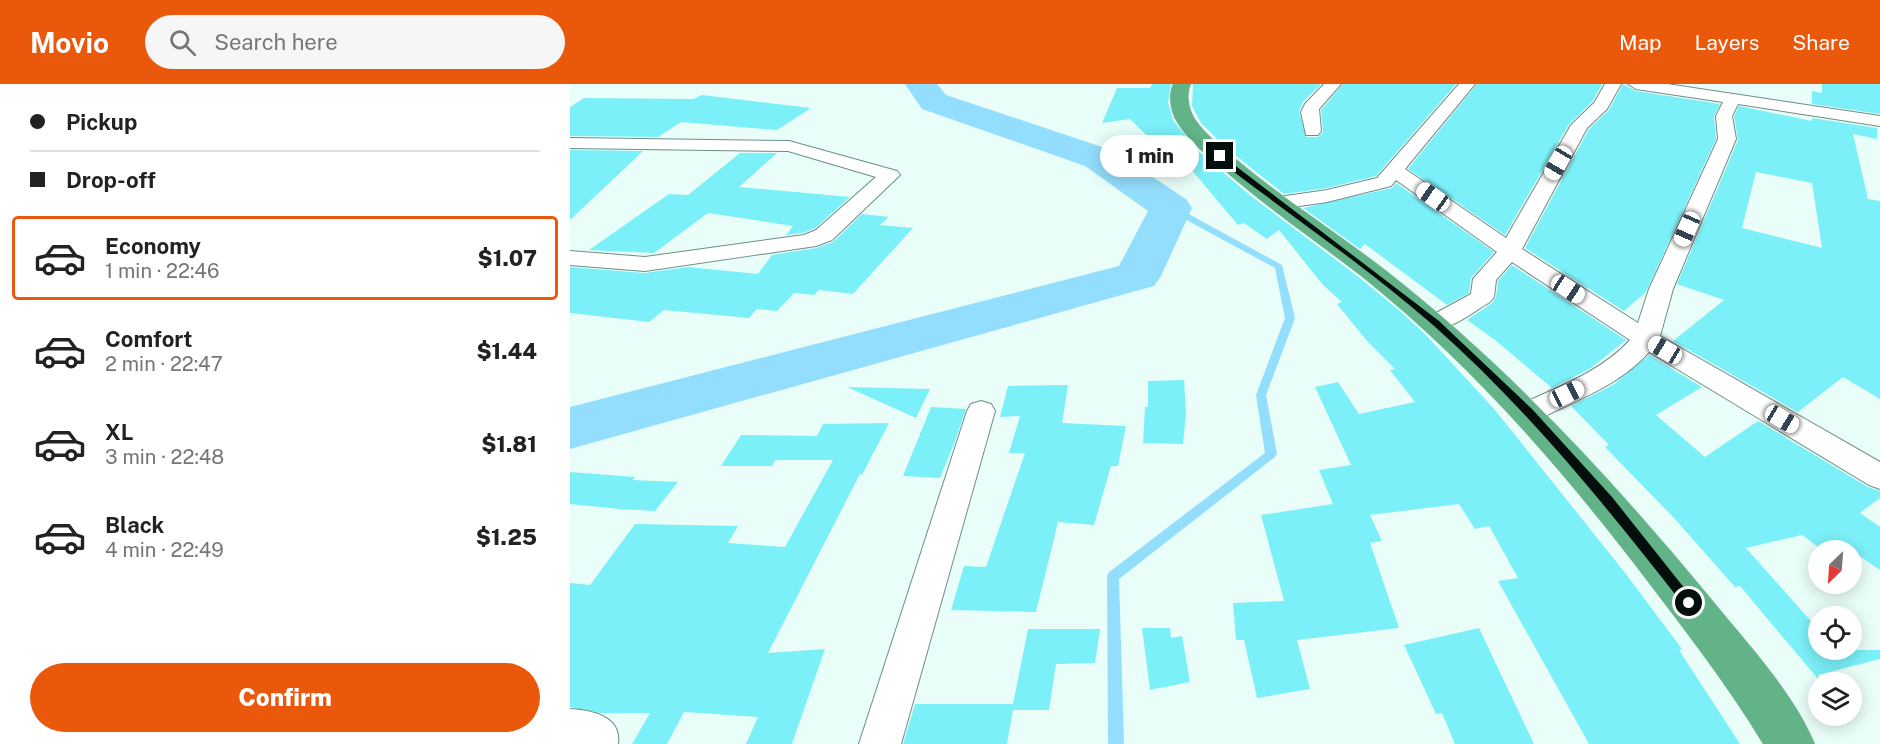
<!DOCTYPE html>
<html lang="en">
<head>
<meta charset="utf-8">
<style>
	body { margin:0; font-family:"Public Sans",sans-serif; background:#f6f6f6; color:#222; height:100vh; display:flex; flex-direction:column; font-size:22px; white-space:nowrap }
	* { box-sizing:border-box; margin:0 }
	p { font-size:20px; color:#767676 }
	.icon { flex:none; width:33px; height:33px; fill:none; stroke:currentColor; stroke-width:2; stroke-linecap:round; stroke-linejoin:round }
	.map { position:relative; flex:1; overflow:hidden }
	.details { display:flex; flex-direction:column; background:#fff; width:570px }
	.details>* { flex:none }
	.guide { display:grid; align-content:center; height:132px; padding:0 30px; background:#fff }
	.needle { width:39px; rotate:205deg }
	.controls { position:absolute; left:1238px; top:456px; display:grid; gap:12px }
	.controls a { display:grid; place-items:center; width:54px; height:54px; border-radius:50%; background:#fff; box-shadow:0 3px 15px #0003; font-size:30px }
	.end { position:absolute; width:27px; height:27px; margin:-14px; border:8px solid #040e0c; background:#fff; box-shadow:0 0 0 3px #fff }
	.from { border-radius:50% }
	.bubble { position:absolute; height:42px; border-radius:21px; background:#fff; box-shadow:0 3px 15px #0003; font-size:20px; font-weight:800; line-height:42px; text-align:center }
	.car { position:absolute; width:18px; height:36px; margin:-18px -9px; border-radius:8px; box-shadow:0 0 4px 2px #0007; background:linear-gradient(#fff 24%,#345 0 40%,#fff 0 76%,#345 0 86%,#fff 0) }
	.guide b { display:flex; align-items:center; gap:21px; height:57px; font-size:22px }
	.guide b+b { border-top:2px solid #e0e0e0 }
	.guide i { width:15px; height:15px; background:#222 }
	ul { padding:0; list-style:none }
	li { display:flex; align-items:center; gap:18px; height:84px; margin:0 12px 9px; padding:0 18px; border:3px solid transparent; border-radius:6px }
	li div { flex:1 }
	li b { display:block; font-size:22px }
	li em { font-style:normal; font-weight:800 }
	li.on { border-color:#ea580c }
	li>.icon { width:54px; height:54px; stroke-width:1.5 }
	.action { display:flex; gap:12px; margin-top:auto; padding:12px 30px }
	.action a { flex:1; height:69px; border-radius:36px; background:#ea580c; color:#fff; font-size:24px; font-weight:800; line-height:69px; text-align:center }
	header { display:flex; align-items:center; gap:36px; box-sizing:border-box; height:84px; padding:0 30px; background:#ea580c; color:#fff }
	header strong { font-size:28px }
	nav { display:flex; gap:33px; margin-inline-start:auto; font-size:21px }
	.search { width:420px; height:54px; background:#f6f6f6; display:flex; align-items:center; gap:15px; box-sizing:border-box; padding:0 21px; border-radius:33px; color:#767676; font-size:22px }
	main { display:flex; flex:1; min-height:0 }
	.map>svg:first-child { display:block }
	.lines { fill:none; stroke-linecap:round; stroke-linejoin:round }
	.stream { fill:#93defc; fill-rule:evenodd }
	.river { fill:#93defc; fill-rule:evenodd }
	.building { fill:#7cf0f9; fill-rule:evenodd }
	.minor-casing { stroke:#6d8d86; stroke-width:2 }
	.trunk-casing { stroke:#dcdddd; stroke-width:1 }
	.minor { fill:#fff; fill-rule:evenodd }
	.trunk { fill:#62b488; fill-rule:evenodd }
	.route { fill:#040e0c }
</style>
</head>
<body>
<header>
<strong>Movio</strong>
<div class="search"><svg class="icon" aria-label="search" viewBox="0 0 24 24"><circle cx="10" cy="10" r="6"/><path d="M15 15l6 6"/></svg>Search here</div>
<nav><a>Map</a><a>Layers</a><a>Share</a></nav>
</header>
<main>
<section class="details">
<div class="guide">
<b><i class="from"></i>Pickup</b>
<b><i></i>Drop-off</b>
</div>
<ul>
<li class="on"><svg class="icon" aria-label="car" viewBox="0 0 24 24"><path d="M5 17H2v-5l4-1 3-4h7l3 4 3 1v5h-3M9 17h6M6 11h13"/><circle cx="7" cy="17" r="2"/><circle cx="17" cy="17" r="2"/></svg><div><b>Economy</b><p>1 min · 22:46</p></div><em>$1.07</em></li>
<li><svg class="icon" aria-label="car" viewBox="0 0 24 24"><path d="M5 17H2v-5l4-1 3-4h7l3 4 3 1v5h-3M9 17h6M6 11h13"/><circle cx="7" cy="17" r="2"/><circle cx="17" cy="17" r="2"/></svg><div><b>Comfort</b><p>2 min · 22:47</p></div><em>$1.44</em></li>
<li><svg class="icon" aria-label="car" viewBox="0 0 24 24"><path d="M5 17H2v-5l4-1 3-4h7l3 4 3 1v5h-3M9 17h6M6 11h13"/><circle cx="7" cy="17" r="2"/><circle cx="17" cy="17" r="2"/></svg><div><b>XL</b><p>3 min · 22:48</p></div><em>$1.81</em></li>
<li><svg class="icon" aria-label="car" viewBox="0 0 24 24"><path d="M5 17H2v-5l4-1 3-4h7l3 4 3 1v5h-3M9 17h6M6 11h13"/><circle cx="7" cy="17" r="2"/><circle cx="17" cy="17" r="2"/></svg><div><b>Black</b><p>4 min · 22:49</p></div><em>$1.25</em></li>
</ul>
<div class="action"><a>Confirm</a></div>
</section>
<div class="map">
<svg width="1310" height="660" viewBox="0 0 1310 660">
	<rect width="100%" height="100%" fill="#eafef9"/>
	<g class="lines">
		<path class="stream" d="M598,122H604L712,181L725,234L696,311L707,370L705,373L549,495L554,660H538L537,493L538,489L695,369L686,311L715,234L705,184L598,126Z"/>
		<path class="river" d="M335,0H367L376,11L541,66L616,115L622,124L591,192L584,202L0,365V323L549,182L578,127L515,82L352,25Z"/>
	</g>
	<g class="building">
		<path d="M582,0H601L598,18L603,36L628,67L681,112L790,194L830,227L855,250L925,326L1056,490L1112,565L1109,566L1170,660H1019L928,497L948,494L919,442L905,445L889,420L800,431L812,457L800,459L829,544L727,556L740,605L687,614L674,556H666L663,519L714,517L691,431L763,420L749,386L781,381L745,303L768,298L789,330L845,318L820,286L825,285L797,257L767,220L772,218L753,201L709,146L697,155L674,139L668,141L620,84L612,86L560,35L532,39L547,4H580Z"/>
		<path d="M623,0H751L733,18L729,27L736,53H748L753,48L751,26L773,0H886L806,92L757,104L714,110L656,64L631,39L622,22Z"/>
		<path d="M907,0H1032L1022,18L999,40L935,151L838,85Z"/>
		<path d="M1053,0L1066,7L1150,20L1144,32L1146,55L1076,208L1054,227L955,164L1019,45L1039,26Z"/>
		<path d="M1252,0H1310V30L1242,20V7L1252,9Z"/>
		<path d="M132,11L241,24L207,46L111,38L88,53L0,52V23L14,14L123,15Z"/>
		<path d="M1169,22L1242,37V34L1307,44V55L1283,50L1298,115L1310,117V315L1273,293L1228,328L1103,257L1154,216L1107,200L1168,56L1164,32ZM1186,88L1242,99L1252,164L1172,144Z"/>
		<path d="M0,66L73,67L0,136Z"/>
		<path d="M170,69H207L169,103L280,113L245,144L233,149L216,151L223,142L138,129L84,169L19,166L99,110L118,111Z"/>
		<path d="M826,99L924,168L901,194L899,209L877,221L795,160L790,165L733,124L822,104Z"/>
		<path d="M292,130L319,133L310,141L343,144L283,210L249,206L244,211L224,209L207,227L187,225L179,234L94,226L79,238L0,229V183L75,189L118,183L188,190L202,171L246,164L263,158Z"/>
		<path d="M942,181L1056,256L1021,284L982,304L925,256L897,236L922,219L926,213L928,197Z"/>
		<path d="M1079,271L1132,303L1086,331L1135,373L1188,337L1298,403L1310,407V414L1290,429L1310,443V486L1275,462L1267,466H1252L1232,451L1176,464L1248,545V566H1310V575L1248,591V595L1170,502L1165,503L1105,435L1035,363L1039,361L1001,322L1043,301Z"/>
		<path d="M614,296L616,329L613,360L573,359L575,323H578V297Z"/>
		<path d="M498,301L492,339L556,342L548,382H541L524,441L488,438L466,528L381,526L394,482L416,483L455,369H439L450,332L430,333L438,302Z"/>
		<path d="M277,303L360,305L346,334Z"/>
		<path d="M361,323L396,325L384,360L370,394L333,392Z"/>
		<path d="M319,339L292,391L290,390L198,569L255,565L222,660H176L188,633L114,628L97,660H62L80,629H30L0,623V499L20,501L65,440L168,442L158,459L215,463L263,376H205L202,382H151L171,351L247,352L253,340Z"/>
		<path d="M0,388L65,393L63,396L108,398L85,427L49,425L0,420Z"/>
		<path d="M572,544H600L601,554L612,552L620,598L580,606Z"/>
		<path d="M909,544L964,660H885L872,629L866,630L834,561Z"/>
		<path d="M458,545H530L525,579L486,580L479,626H443L437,660H333L345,620H443Z"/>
	</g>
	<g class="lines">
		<g class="minor-casing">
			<g id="minor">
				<path d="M754,0H771L749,25L751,47L748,51H736L731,28L735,20Z"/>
				<path d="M889,0H905L835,85L936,154L1001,41L1024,19L1035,0H1051L1037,25L1017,44L952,165L1068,239L1079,205L1148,55L1146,32L1153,18L1066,5L1058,0H1097L1310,32V42L1168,20L1162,32L1166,55L1103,205L1090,252L1310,378V405L1299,401L1079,268C1050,301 1007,316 969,335L959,338L949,335L945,328L949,321C988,303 1031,288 1060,256L942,178L926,196L924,213L920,218C902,228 878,250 857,244L854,239L857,234L901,210L903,195L927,168L826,96L821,102L757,118L709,125L702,123L699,119L702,115L709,113L757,106L807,94Z"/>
				<path d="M0,54L219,57L327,87L330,91L262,156L246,162L75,187L0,181V167L75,173L234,151L246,146L306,93L218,67L0,64Z"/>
				<path d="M411,317L421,320L425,327L331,660H289L397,327L401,320Z"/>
				<path d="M0,625C21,626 52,632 48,660H0Z"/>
			</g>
		</g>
		<g class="trunk-casing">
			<path id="trunk" d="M603,0H621C616,11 619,25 625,35C635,50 652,63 665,74C713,115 768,149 818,188C940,284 1044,397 1143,517C1178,560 1224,609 1245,660H1193C1158,602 1116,548 1075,494C991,384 900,279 791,192C743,155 693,121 648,81C632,68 615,53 605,35C600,24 598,11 603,0Z"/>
		</g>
		<use href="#minor" class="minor"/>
		<use href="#trunk" class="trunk"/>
	</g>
	<path class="route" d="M650,70L869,237L963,326L1042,413L1123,515L1125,519L1123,523H1115C1037,423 958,325 863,241C800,186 730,138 664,88L648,73Z"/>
</svg>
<div class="controls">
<a><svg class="needle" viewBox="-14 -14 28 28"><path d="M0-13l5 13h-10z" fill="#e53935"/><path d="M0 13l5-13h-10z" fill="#767676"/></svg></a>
<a><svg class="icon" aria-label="locate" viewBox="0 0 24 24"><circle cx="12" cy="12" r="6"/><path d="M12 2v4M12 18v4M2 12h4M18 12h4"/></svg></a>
<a><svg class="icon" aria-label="layers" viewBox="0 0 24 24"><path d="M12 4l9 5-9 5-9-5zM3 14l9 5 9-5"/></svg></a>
</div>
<i class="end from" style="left:1119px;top:519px"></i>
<i class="end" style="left:650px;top:72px"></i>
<div class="bubble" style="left:530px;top:51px;width:99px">1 min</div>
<i class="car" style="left:988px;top:79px;rotate:210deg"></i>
<i class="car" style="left:863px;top:113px;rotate:305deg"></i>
<i class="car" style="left:1117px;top:145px;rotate:204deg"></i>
<i class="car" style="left:998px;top:205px;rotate:123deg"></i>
<i class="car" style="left:1095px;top:266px;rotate:301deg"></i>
<i class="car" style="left:997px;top:310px;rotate:64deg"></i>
<i class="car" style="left:1212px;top:335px;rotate:121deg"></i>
</div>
</main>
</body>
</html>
